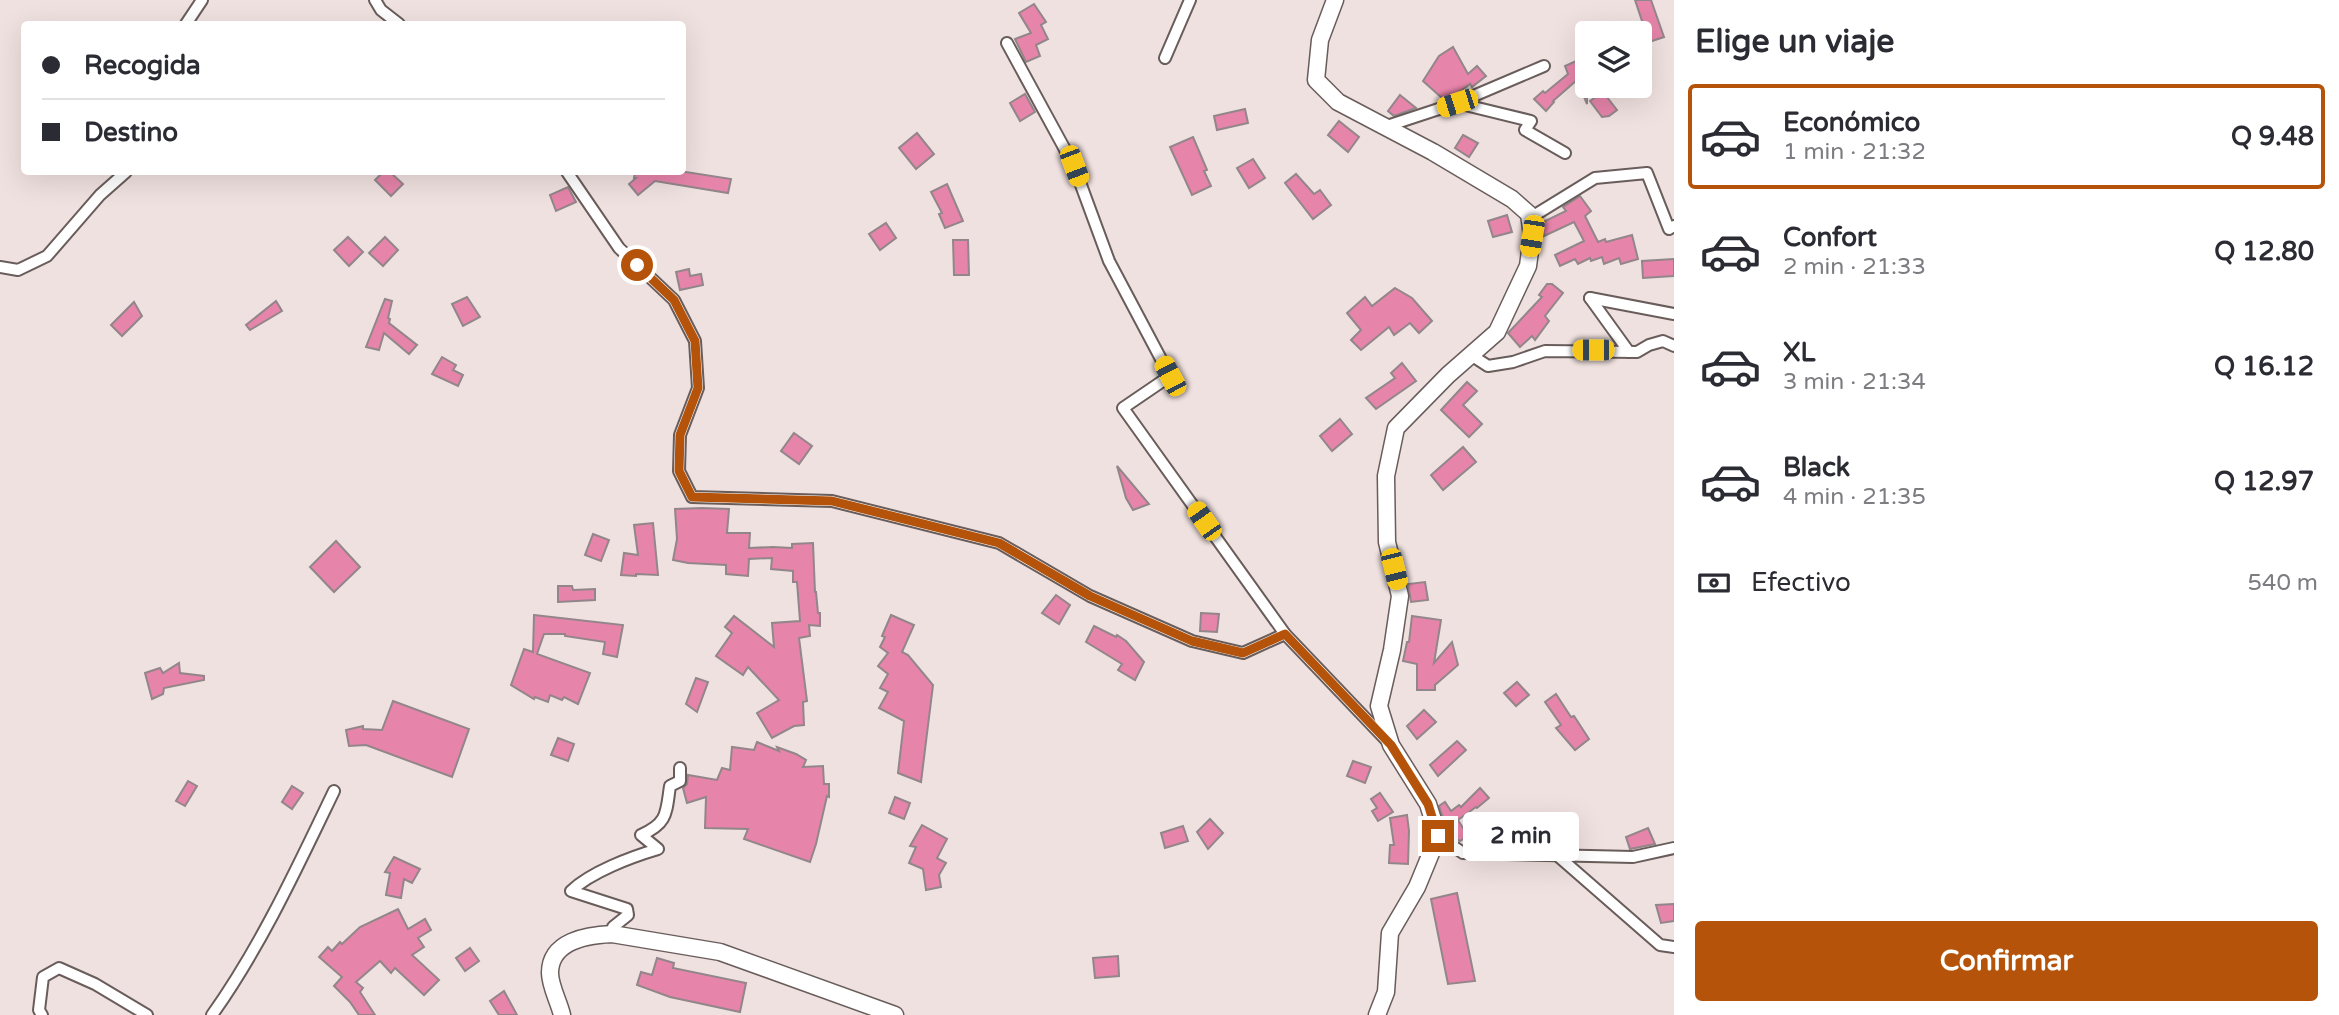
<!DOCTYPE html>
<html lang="es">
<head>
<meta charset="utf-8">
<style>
	body { margin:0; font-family:"Varela Round",sans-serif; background:#f2f2f3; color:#2b2b33; height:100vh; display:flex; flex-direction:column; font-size:26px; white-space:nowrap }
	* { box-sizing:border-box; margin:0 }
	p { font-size:23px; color:#7c7c81 }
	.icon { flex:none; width:38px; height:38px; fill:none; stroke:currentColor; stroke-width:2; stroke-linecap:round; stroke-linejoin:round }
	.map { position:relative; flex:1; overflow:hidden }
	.sheet { display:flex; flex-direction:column; background:#fff; width:665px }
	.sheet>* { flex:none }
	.guide { position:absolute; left:21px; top:21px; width:665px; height:154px; border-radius:7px; box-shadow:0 7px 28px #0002; display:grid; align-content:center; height:154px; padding:0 21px; background:#fff }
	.buttons { position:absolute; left:1575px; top:21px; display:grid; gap:14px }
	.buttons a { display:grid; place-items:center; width:77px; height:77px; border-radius:7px; background:#fff; box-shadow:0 7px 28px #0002; font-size:35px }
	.end { position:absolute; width:32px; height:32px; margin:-16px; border:9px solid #b45309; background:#fff; box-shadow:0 0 0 4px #fff }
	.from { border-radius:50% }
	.bubble { position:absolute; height:49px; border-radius:7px; background:#fff; box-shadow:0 7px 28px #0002; font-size:23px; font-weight:700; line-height:49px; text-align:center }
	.car { position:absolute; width:21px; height:42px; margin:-21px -10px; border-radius:9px; box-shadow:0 0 5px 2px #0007; background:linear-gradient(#f5c518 24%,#345 0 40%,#f5c518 0 76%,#345 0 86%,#f5c518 0) }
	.guide b { display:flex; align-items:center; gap:24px; height:66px; font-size:26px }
	.guide b+b { border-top:2px solid #e1e1e2 }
	.guide i { width:18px; height:18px; background:#2b2b33 }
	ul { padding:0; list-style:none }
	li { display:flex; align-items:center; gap:21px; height:105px; margin:0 14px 10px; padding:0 7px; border:4px solid transparent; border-radius:7px }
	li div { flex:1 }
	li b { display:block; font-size:26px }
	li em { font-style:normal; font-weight:700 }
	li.active { border-color:#b45309 }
	li>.icon { width:63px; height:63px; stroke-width:1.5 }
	h2 { padding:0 21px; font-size:32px; line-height:84px }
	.pay { display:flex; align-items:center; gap:18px; height:77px; padding:0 21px; font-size:26px }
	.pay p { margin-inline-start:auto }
	.primary-button { display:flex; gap:14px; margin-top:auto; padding:14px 21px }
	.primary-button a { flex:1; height:80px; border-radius:7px; background:#b45309; color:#fff; font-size:28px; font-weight:700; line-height:80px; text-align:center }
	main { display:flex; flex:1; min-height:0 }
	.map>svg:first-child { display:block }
	.building { fill:#e684a9; stroke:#92868a; stroke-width:2 }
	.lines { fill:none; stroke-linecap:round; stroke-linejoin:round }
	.street-casing { stroke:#695d5b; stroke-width:14 }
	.secondary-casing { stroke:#695d5b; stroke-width:19 }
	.street { stroke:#fff; stroke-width:10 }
	.secondary { stroke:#fff; stroke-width:16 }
	.route { stroke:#b45309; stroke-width:9 }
</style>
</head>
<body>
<main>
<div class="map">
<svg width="1674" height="1015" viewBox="0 0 1674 1015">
	<rect width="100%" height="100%" fill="#efe1df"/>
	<g class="building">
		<path d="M1635,0H1651L1664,37L1649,42Z"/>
		<path d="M1034,4L1046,22L1041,25L1048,39L1036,45L1040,56L1026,62L1015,39L1031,33L1019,13Z"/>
		<path d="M1453,47L1468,74L1477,66L1486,76L1472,87L1470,84L1454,96L1443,99L1423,81L1439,56Z"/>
		<path d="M1587,56V104L1577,80L1553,101L1554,102L1546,111L1534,99L1543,91L1545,93L1568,74L1565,66Z"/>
		<path d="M1603,92L1617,110L1609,116L1602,117L1590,101Z"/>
		<path d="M1025,94L1035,112L1020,121L1010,103Z"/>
		<path d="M1400,95L1416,108L1394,116L1388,111Z"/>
		<path d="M1245,109L1248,123L1217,130L1214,116Z"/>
		<path d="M1339,121L1359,137L1348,152L1328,135Z"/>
		<path d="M917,133L934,154L916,169L899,148Z"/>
		<path d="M1463,135L1478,143L1469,157L1455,148Z"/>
		<path d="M1193,137L1207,170L1204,171L1211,186L1192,195L1170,147Z"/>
		<path d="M1253,159L1265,178L1249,188L1237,168Z"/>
		<path d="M383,172H390L403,184L391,196L375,180Z"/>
		<path d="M635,172H686L731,179L728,193L655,181L638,195L629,184L636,178H634Z"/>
		<path d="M1296,174L1314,194L1320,190L1331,205L1313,219L1285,183Z"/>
		<path d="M947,184L963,221L945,228L939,214L942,213L931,192Z"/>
		<path d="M568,187L576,202L556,211L550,195Z"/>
		<path d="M1580,196L1591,211L1585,216L1598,242L1605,239L1606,242L1632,235L1638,259L1621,264L1619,258L1604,264L1602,257L1591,261L1590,258L1578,264L1575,259L1560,266L1555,255L1584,241L1574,222L1544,236L1541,223L1566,211L1563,207Z"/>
		<path d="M1507,215L1512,232L1493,237L1488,221Z"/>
		<path d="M886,223L896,238L880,250L869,234Z"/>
		<path d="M348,237L363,252L349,266L334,250Z"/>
		<path d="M385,237L398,250L383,266L369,253Z"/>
		<path d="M953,240H968L969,275H954Z"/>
		<path d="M1674,259V276L1643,278L1642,261Z"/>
		<path d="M689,269L690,276L701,274L703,285L680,290L676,272Z"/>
		<path d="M1547,284H1552L1563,293L1545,316L1549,321L1535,340L1532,336L1520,347L1508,333L1542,297L1539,295Z"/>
		<path d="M1395,288L1412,298L1432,321L1419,333L1410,323L1394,335L1389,327L1361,350L1351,340L1361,330L1347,313L1365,297L1372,306Z"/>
		<path d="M467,297L480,317L463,326L452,304Z"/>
		<path d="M385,299L392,301L388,318L390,319L389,323L417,345L409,354L384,333L379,350L366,347Z"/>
		<path d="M276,301L282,311L250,330L246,325Z"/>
		<path d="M134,302L142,316L122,336L111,325Z"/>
		<path d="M442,357L456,365L453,370L463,375L458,386L432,374Z"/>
		<path d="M1402,363L1416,381L1376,409L1366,398L1395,378L1391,373Z"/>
		<path d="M1467,382L1477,391L1463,405L1482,424L1469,437L1441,410Z"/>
		<path d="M1340,419L1352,434L1332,451L1320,436Z"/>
		<path d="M794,433L812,446L799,464L781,451Z"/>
		<path d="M1463,447L1476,462L1443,490L1431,475Z"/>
		<path d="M1117,466L1149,504L1133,510L1126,498Z"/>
		<path d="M702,508L729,509L727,533H750L749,548L773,547L792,548V544L813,543L815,592H816L818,613H820V626L809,625L810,636L799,638L807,701L803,702L804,725L794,726L772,738L757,713L779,700L748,667L743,675L716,656L732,633L725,627L734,616L774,647L772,623L800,621L797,582H793V571L771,569L772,558L749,559L748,576L726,574V565L688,563L673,560L677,539L675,509Z"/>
		<path d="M653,523L658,575L636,574V576L621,575L624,553L638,555L634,525Z"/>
		<path d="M593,534L609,540L601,561L585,555Z"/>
		<path d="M336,541L360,567L334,592L310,567Z"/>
		<path d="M1425,582L1428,600L1411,602L1408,584Z"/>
		<path d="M558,586H572L573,590L595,589V600L558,602Z"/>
		<path d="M1056,595L1070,605L1059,624L1042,613Z"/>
		<path d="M1201,613L1219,614L1217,632L1200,631Z"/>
		<path d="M534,615L623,625L617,657L603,654L605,642L565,636V634H544L537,654L590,673L578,704L564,697L562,700L550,695L548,702L535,697L534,699L511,685L524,649L533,652Z"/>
		<path d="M891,615L914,625L902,652L908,655L933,685L921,782L898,773L904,721L879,708L888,692L880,688L888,674L878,666L888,653L880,647L885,637L882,636Z"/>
		<path d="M1412,616L1441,620L1434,663L1452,642L1458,665L1435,685V690H1417V664L1403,661L1407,642H1409Z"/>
		<path d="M1094,626L1116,637L1117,635L1126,641L1144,662L1135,680L1118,670L1122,664L1086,642Z"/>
		<path d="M179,663L180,673L204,676V680L164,688L163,694L152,699L145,673L160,668L163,673Z"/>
		<path d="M696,678L708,682L697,712L686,704Z"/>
		<path d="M1517,682L1529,695L1516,706L1504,693Z"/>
		<path d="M1556,694L1571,717L1574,716L1589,739L1575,750L1556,728L1561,725L1545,702Z"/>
		<path d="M393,701L469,729L452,777L366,745L349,746L346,730L363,726V729L382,730Z"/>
		<path d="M1424,710L1436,722L1417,739L1407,726Z"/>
		<path d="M558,738L574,744L568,761L551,755Z"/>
		<path d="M1457,741L1466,750L1438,776L1430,765Z"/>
		<path d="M757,742L779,751L777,747L796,754L806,760L803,767L823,766L824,784H829V797L827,796L816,844L810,862L744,839L748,829L705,828L706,797L687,803L683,788L687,784L688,775L717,780L722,768L730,770L732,747L754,750Z"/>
		<path d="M1353,761L1371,767L1365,783L1347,776Z"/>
		<path d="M188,781L197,786L185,806L176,801Z"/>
		<path d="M292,786L303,793L292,809L282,802Z"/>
		<path d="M1480,788L1489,798L1477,808L1476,807L1458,820L1468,836L1460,841L1448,833L1450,830L1445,824L1439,806L1445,802L1451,811L1459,805L1461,807Z"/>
		<path d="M1380,793L1393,812L1378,821L1372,811L1377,808L1371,799Z"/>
		<path d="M895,797L910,803L904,819L889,813Z"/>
		<path d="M1407,815L1409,831L1408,864L1389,863L1390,845H1394L1390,818Z"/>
		<path d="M1210,819L1223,833L1208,849L1197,832Z"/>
		<path d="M922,825L947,839L937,858L946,863L939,875L941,887L926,890L923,869L909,863L916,847L910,846Z"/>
		<path d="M1183,826L1188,841L1165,848L1161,833Z"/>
		<path d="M1648,828L1655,844L1630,849L1626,837Z"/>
		<path d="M394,857L420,869L412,883L404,879L401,898L386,895L390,873L385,872Z"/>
		<path d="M1457,893L1475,981L1448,984L1431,899Z"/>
		<path d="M1674,904V921L1661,923L1656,905Z"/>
		<path d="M398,909L408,929L425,919L431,930L418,938L424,947L412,955L439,980L424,995L395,968L391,973L380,961L356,982L363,988L360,992L375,1015H359L350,1002L334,986L342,977L319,957L328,947L332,951L340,942L342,944L360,927Z"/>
		<path d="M470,948L479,961L465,971L456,958Z"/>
		<path d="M1118,956L1119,976L1095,978L1093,958Z"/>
		<path d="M657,958L674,963L673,968L746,983L740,1012L670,997L637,985L641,972L652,975Z"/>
		<path d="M504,991L517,1015H499L490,1001Z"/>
	</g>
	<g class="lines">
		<g class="street-casing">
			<g id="street">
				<path d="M375,0L381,10L399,24"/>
				<path d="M186,24L202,0"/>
				<path d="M1007,43L1074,166L1109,261L1170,376L1123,408L1285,634L1389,743"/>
				<path d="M1165,58L1190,0"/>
				<path d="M1457,103L1531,121L1525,130L1565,153"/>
				<path d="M1384,127L1457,103L1544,66"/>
				<path d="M567,172L619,248L674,300L695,341L698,388L680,435L679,471L692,497L832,501L999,543L1090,596L1192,641L1243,653L1285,634"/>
				<path d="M1530,218L1595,178L1647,173L1669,229L1674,226"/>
				<path d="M0,267L18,270L47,256L100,195L126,172"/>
				<path d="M1590,298L1674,314"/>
				<path d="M1590,298L1629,352"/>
				<path d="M1471,355L1488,366L1513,362L1545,351L1637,352L1649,345L1663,341L1674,346"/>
				<path d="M1438,836L1463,853L1633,857L1674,848"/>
				<path d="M1558,856L1660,945L1674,947"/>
				<path d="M612,934L613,927L628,915L627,909L571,891C591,872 631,857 658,849L641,835C668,823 666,813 670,786L680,781V768"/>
				<path d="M42,1015L39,1010L43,977L59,968L95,984L147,1015"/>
				<path d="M212,1015C261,946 297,868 334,791"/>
			</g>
		</g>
		<g class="secondary-casing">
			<g id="secondary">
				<path d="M1335,0L1320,40L1316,80L1338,102L1433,152L1512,199L1529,214L1532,236L1528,266L1497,332L1448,375L1396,428L1386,476L1387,542L1400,596L1392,650L1379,706L1391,745L1428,804L1438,836L1417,887L1390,933L1386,992L1377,1015"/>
				<path d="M562,1015C559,1002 550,986 550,973C550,941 587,935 612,934L720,952L895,1015"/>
			</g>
		</g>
		<use href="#street" class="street"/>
		<use href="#secondary" class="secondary"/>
	</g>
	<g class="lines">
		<path class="route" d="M637,265L674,300L695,341L698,388L680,435L679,471L692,497L832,501L999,543L1090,596L1192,641L1243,653L1285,634L1391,745L1428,804L1438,836"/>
	</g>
</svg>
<div class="buttons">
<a><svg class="icon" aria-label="layers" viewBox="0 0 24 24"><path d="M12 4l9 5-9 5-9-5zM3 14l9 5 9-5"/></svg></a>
</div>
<i class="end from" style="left:637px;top:265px"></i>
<i class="end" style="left:1438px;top:836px"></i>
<div class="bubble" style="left:1463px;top:812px;width:116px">2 min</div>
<i class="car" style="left:1457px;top:103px;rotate:252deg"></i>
<i class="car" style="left:1074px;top:166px;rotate:159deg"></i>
<i class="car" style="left:1532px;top:236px;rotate:189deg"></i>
<i class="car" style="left:1593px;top:350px;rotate:270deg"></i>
<i class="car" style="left:1170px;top:376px;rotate:332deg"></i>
<i class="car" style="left:1204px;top:521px;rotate:325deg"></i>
<i class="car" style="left:1394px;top:569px;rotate:166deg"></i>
<div class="guide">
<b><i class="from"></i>Recogida</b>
<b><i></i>Destino</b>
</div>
</div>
<section class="sheet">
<h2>Elige un viaje</h2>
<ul>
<li class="active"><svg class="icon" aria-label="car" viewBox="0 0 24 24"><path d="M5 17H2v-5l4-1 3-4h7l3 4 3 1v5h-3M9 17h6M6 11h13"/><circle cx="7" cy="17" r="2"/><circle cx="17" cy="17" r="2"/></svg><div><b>Económico</b><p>1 min · 21:32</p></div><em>Q 9.48</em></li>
<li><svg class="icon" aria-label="car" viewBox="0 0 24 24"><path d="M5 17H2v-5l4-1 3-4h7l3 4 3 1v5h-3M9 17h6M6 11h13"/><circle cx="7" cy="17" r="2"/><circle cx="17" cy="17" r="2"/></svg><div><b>Confort</b><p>2 min · 21:33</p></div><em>Q 12.80</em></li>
<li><svg class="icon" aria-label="car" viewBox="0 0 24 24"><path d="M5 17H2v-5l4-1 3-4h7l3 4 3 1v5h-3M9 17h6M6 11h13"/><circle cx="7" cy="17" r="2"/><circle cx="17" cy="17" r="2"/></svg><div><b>XL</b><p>3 min · 21:34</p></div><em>Q 16.12</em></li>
<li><svg class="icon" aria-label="car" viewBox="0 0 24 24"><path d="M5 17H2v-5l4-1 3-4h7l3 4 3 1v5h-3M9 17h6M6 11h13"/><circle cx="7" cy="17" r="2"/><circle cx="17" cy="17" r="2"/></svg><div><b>Black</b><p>4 min · 21:35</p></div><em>Q 12.97</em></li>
</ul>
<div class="pay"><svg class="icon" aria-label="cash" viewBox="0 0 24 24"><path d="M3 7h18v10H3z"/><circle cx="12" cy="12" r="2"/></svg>Efectivo<p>540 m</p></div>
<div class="primary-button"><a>Confirmar</a></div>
</section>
</main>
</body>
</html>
